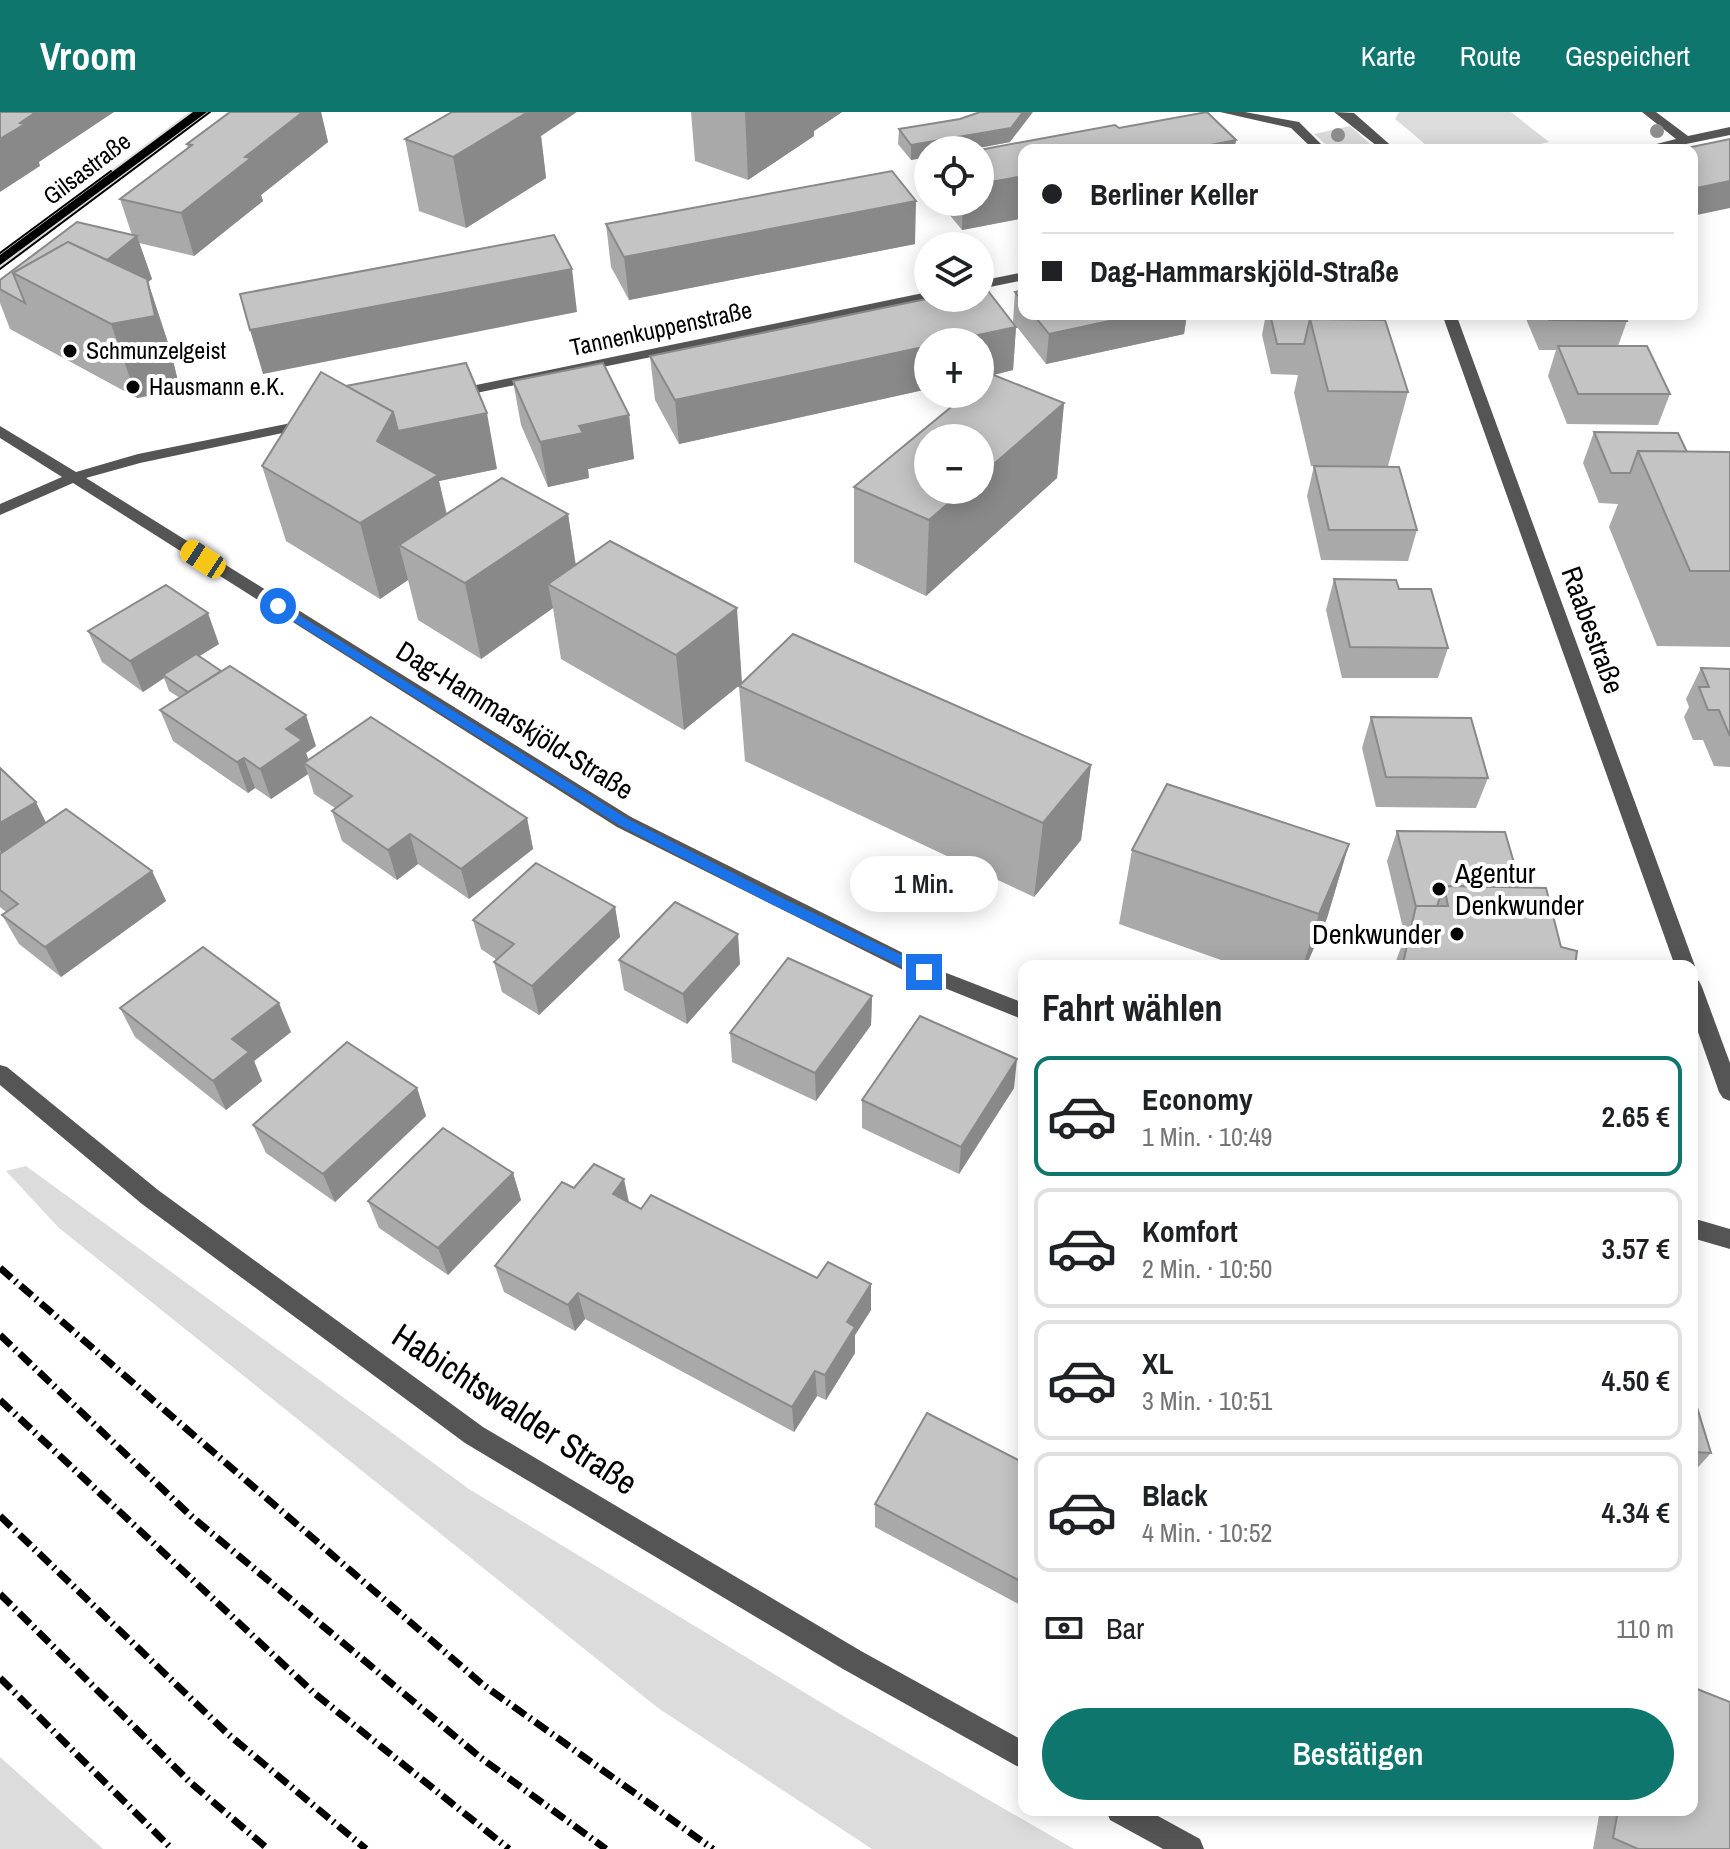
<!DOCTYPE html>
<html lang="de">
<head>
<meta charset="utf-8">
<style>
	body { margin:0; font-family:"Archivo Narrow",sans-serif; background:#f6f6f6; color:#202124; height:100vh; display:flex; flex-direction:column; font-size:30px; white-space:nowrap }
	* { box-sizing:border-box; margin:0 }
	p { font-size:26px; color:#757577 }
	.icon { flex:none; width:44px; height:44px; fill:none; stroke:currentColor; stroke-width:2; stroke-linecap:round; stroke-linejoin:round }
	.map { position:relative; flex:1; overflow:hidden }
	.side { position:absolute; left:1018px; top:848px; width:680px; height:856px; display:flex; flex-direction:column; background:#fff; border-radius:16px; box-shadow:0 4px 20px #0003 }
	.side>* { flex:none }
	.guide { position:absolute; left:1018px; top:32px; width:680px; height:176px; border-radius:16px; box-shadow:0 4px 20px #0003; display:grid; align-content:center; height:176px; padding:0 24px; background:#fff }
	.tools { position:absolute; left:914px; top:24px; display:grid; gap:16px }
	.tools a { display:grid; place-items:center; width:80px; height:80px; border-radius:50%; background:#fff; box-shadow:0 4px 20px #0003; font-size:40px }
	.end { position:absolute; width:36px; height:36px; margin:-18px; border:10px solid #1a73e8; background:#fff; box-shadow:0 0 0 4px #fff }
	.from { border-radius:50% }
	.bubble { position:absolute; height:56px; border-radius:28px; background:#fff; box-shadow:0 4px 20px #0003; font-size:26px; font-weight:600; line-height:56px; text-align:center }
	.car { position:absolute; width:24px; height:48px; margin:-24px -12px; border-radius:10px; box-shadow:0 0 6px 2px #0007; background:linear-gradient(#f5c518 24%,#345 0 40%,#f5c518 0 76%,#345 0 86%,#f5c518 0) }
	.guide b { display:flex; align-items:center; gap:28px; height:76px; font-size:30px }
	.guide b+b { border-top:2px solid #e0e0e0 }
	.guide i { width:20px; height:20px; background:#202124 }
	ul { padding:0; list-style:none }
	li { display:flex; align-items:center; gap:24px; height:120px; margin:0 16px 12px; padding:0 8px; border:4px solid #e0e0e0; border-radius:16px }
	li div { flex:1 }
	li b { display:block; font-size:30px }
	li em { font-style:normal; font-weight:600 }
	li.active { border-color:#0f766e }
	li>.icon { width:72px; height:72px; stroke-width:1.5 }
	h2 { padding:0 24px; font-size:36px; line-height:96px }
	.pay { display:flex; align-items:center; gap:20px; height:88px; padding:0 24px; font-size:30px }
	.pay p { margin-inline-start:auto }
	.button { display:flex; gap:16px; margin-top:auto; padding:16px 24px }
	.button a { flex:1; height:92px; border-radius:48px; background:#0f766e; color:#fff; font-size:32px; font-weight:600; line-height:92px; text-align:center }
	header { display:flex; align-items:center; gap:48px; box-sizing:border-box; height:112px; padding:0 40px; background:#0f766e; color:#fff }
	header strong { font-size:38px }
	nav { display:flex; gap:44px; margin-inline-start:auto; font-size:28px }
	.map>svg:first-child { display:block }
	.green { fill:#dcdcdc }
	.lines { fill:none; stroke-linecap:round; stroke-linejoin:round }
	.major-casing { stroke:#dbdbdb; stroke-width:4 }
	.minor { fill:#555; fill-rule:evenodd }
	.major { fill:#000; fill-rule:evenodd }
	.tram { stroke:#000; stroke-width:2 }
	.rail { stroke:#000; stroke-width:7; stroke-dasharray:15 5 2 5; stroke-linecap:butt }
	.tree { fill:#8f8f8f }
	.wall { fill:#a9a9a9; fill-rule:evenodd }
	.shaded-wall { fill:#898989 }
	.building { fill:#c4c4c4; stroke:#898989; stroke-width:2 }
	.route { fill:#1a73e8 }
	.poi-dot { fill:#000; stroke:#fff; stroke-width:3 }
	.labels { text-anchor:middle; stroke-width:8; stroke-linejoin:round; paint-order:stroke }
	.far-street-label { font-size:24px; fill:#000; stroke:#fff }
	.far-poi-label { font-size:24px; fill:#000; stroke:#fff; text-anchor:start }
	.street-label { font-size:28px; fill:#000; stroke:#fff }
	.poi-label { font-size:28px; fill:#000; stroke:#fff; text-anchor:start }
	.near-street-label { font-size:34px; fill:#000; stroke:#fff }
</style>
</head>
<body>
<header>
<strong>Vroom</strong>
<nav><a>Karte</a><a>Route</a><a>Gespeichert</a></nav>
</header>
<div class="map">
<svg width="1730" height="1737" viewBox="0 0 1730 1737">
	<rect width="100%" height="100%" fill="#fff"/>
	<g class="green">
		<path d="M1399,0H1511L1549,30L1513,38H1432L1395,7Z"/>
		<path d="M1350,14L1377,38H1332L1314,22Z"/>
		<path d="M26,1054L469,1377L845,1605L1074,1737H872L658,1596L59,1116L6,1059Z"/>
		<path d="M0,1645L103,1737H0Z"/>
	</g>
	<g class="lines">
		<g class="major-casing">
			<path id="major" d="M193,0H207L0,153V143Z"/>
		</g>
		<g class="minor">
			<path d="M1220,0H1245L1299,10L1327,38H1314L1291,16Z"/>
			<path d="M1334,0L1354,1L1396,38H1382Z"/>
			<path d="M1642,0H1656L1688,24L1730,15V23L1657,38H1633L1676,27Z"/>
			<path d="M1024,160V168L980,177V169Z"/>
			<path d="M928,180V186L933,187L452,286L445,282L452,278Z"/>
			<path d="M1442,202H1456L1695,854L1692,859V854H1675Z"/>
			<path d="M311,307L318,311L316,314L140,351L86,366L631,705L931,855L1024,891V908L917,865L617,715L73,371L0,403V392L62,365L0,326V314L76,360L138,342Z"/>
			<path d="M1692,867L1699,869L1702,875L1730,951V989L1723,986L1719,980L1692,903Z"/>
			<path d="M0,953L7,955L158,1078L483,1315L861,1539L1024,1629V1658L843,1557L465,1331L142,1092L0,973Z"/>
			<path d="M1692,1106L1730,1117V1137L1692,1126Z"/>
			<path d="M1106,1698H1147L1200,1727L1204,1737H1163L1110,1708Z"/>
		</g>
		<use href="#major" class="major"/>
		<g class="tram">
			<path d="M0,141L111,59"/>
			<path d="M0,157L210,0"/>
		</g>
		<g class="rail">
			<path d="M0,1156L482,1572L713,1737"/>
			<path d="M0,1223L191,1404L481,1646L606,1737"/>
			<path d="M0,1288L314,1581L509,1737"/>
			<path d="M0,1404L229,1623L366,1737"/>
			<path d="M0,1482L191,1671L268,1737"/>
			<path d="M0,1566L172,1737"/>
		</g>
	</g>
	<g class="tree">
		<circle cx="1657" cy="19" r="7"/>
		<circle cx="1338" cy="23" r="7"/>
	</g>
	<g class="wall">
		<path d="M230,0H321L328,30L261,83L263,89L194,144L139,131L152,167L148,170L171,240L180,278L137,286L10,217L0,191V168L77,110L132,123L120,87L188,37L187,32Z"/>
		<path d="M691,0H842L814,19V24L748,68L695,49Z"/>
		<path d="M1207,0L1236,28L1234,38H1024V106L962,118L939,90H980L979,38L1115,13L1119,16Z"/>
		<path d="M899,17L1010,30L968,38H928V45L911,48L898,32Z"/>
		<path d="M541,24L546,66L466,116L419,99L405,27Z"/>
		<path d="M606,112L915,132L629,188L611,155Z"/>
		<path d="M985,175L1016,215L1013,258L994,263L1064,291L1057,366L926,484L854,450V375L967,282H980V271L989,264L980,266V230H928V277L679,332L655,288L650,244L931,186H980V176ZM928,326H980V378H928Z"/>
		<path d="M1024,178V202H1187L1184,222L1046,252L1013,210L1015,180Z"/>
		<path d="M1266,202H1355L1357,208L1408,280L1388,354L1417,418L1408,449L1321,448L1307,384L1314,354H1311L1294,281L1298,263L1271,262L1262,223Z"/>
		<path d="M1524,202H1624L1627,209L1618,234L1670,282L1658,313L1567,312L1548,264L1556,238H1539Z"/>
		<path d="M513,269L629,303L634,347L588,357L589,366L548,375L521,313Z"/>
		<path d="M1594,320L1687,340L1730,341V535L1657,534L1609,415L1618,392L1599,391L1583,351Z"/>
		<path d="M262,354L497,357L439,369L447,402H568L576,453L742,571L1091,653L1081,728L1034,785L745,649L739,574L741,572L684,618L561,547L553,496L481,547L418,508L408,468L380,487L286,429Z"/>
		<path d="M1334,467L1399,477L1448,536L1438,566H1342L1326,498Z"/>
		<path d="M88,519L219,532L199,544L316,634L306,641L309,648L527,706L533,737L469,787L418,752L397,768L342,729L332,699L335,696L314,682L308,662L271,687L255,676L248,681L173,629L160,598L180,586L169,579L164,566L143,580L102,550Z"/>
		<path d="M1701,556L1730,557V655L1714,654L1703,628H1693L1684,605L1689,595L1686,587Z"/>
		<path d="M1371,605L1488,666L1476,696L1376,695L1362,636Z"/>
		<path d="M0,656L46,711L152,759L166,789L61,865L19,832L2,803L6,800L0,795Z"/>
		<path d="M1397,719L1521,776L1575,854H1394L1405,825L1387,749Z"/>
		<path d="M1349,732L1327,806L1306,854H1238L1119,812L1132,738Z"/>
		<path d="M615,795L620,825L539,903L502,880L494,850L497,848L481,837L473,808Z"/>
		<path d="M619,848L740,852L687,912L624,878Z"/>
		<path d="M872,884L871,913L816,989L732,950L730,921Z"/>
		<path d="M120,896L291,920L254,949L262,969L226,998L135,925Z"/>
		<path d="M417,976L426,1004L335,1090L266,1041L253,1013Z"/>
		<path d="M1014,976L959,1062L862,1016V988Z"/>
		<path d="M513,1061L521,1088L448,1163L379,1116L368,1089Z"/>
		<path d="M1024,1065V1099L1019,1097L1022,1069Z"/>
		<path d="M574,1076L629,1091L871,1198L855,1223V1241L826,1288L817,1284L794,1320L585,1207L575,1219L504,1180L495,1154Z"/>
		<path d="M1692,1279L1711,1341L1692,1362Z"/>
		<path d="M1024,1351V1495L875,1415V1392Z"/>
		<path d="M1600,1698H1692L1730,1737H1593Z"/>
	</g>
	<g class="shaded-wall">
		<path d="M36,0H114L39,50L40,54L0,80V27L20,11Z"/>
		<path d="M303,0H321L328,30L261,83L263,89L194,144L181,101L245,45Z"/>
		<path d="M528,0H577L541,24L546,66L466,116L453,45Z"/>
		<path d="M745,0H842L814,19V24L748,68Z"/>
		<path d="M1023,0H1033L1010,30L968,38H928V45L911,48V33Z"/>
		<path d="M1236,28L1234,38H1185Z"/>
		<path d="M1024,64V106L962,118L963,90H980V72Z"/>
		<path d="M1730,69V96L1692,104V77Z"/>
		<path d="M916,89L915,132L629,188L624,145Z"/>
		<path d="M137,124L152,167L148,170L171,240L180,278L137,286L111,212L97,156Z"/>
		<path d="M572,157L577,200L263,262L250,218Z"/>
		<path d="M1142,202H1187L1184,222L1046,252L1049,222Z"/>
		<path d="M1016,215L1013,258L980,266V230H945Z"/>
		<path d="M928,234V277L679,332L675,288Z"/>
		<path d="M1064,291L1057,366L926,484L929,408L964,378H980V364Z"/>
		<path d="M393,300L487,301L497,357L439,369L454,438L399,433L408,468L380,487L360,411L377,329Z"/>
		<path d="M629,303L634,347L588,357L589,366L548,375L540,330L579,314Z"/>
		<path d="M568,402L579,477L548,472L553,496L481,547L465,471Z"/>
		<path d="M737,496L742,571L684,618L676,543Z"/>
		<path d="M208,501L219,532L166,565L163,563L164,566L143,580L130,549Z"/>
		<path d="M306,603L316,634L306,641L311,656L304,651L308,662L271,687L260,657L286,617Z"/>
		<path d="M244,646L255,676L248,681L237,650Z"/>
		<path d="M1091,653L1081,728L1034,785L1043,711Z"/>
		<path d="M36,690L51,721L5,747L0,738V711Z"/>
		<path d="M527,706L533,737L469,787L461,757Z"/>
		<path d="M410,722L418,752L397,768L388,738Z"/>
		<path d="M1349,732L1327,806L1306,854H1303L1319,802Z"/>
		<path d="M152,759L166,789L61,865L45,835Z"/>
		<path d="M615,795L620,825L539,903L532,874Z"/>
		<path d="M738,822L740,852L687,912L683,882Z"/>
		<path d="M872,884L871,913L816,989L815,961Z"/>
		<path d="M279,891L291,920L254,949L262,969L226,998L213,969L232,927Z"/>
		<path d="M1017,947L1014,976L959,1062L961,1035Z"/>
		<path d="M417,976L426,1004L335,1090L323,1062Z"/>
		<path d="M513,1061L521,1088L448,1163L438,1136Z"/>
		<path d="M624,1067L630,1095L613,1082Z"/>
		<path d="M871,1172V1198L855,1223V1241L826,1288L825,1263L847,1210Z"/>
		<path d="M578,1181L585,1207L575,1219L568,1193Z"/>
		<path d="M815,1259L817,1284L794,1320L792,1295Z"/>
	</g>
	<g class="building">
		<path d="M0,0H36L20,11L25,12L0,27Z"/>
		<path d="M230,0H303L245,45L251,46L181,101L120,87L192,33L187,32Z"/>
		<path d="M452,0H528L453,45L405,27Z"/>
		<path d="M980,0H1023L1011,16L911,33L899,17L960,7Z"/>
		<path d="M1207,0L1236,28L1185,38H1024V64L980,72L979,38L1115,13L1119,16Z"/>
		<path d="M1730,27V69L1692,77V38H1677Z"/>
		<path d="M892,59L916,89L624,145L606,112Z"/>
		<path d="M77,110L137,124L107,148L68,130L13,161L25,191L0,177V168Z"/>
		<path d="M554,123L572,157L250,218L240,182Z"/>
		<path d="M68,130L147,167L155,204L111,212L13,161Z"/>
		<path d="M985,175L1016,215L945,230H928V234L675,288L650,244L931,186H980V176Z"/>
		<path d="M1024,178V191L1015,180Z"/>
		<path d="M1033,202H1142L1049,222Z"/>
		<path d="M1270,202H1355L1357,208L1310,207L1304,232H1277Z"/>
		<path d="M1546,202H1624L1627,209L1549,208Z"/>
		<path d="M1310,207L1385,208L1408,280L1328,279Z"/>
		<path d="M1558,234H1647L1670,282H1578Z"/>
		<path d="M466,251L487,301L398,319L393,300L346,274Z"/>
		<path d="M603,251L629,303L579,314L583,321L540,330L513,269Z"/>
		<path d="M321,260L393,300L377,329L438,363L360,411L262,354Z"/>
		<path d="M991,262L1064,291L980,364V326H928V378H964L929,408L854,375L967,282H980V271Z"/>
		<path d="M1594,320L1678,321L1687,340L1638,339L1630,361H1611Z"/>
		<path d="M1638,339L1730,340V459H1690Z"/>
		<path d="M1314,354L1399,355L1417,418H1329Z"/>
		<path d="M502,366L568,402L465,471L399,433Z"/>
		<path d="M610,429L737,496L676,543L548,472Z"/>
		<path d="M1334,467L1396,468L1399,477H1431L1448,536L1350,535Z"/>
		<path d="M166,473L208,501L130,549L88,519Z"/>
		<path d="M793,522L1091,653L1043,711L739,574Z"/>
		<path d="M196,542L221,559L188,580L163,563Z"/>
		<path d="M230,554L306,603L286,617L302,628L260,657L244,646L237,650L160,598Z"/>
		<path d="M1701,556L1730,557V624L1719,598H1708L1699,575H1709Z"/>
		<path d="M371,605L527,706L461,757L410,722L388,738L332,699L352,684L304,651Z"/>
		<path d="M1371,605L1471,606L1488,666L1386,665Z"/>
		<path d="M0,656L36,690L0,711Z"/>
		<path d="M1167,672L1349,732L1319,802L1132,738Z"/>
		<path d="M66,697L152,759L45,835L2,803L18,792L0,778V742Z"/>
		<path d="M1397,719L1505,720L1521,775L1444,774L1437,794L1416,795Z"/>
		<path d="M536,751L615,795L532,874L494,850L514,832L473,808Z"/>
		<path d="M1444,774L1546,776L1561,835L1577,839L1575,854H1415L1403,851L1416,794H1448Z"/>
		<path d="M675,790L738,822L683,882L619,848Z"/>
		<path d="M203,835L279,891L232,927L249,940L213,969L120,896Z"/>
		<path d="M788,846L872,884L815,961L730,921Z"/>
		<path d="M920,904L1017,947L961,1035L862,988Z"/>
		<path d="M347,930L417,976L323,1062L253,1013Z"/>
		<path d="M443,1016L513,1061L438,1136L368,1089Z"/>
		<path d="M594,1052L624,1067L613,1082L641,1097L651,1083L817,1166L828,1150L871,1172L847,1210L855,1215L825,1263L815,1259L792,1295L578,1181L568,1193L495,1154L562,1070L574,1076Z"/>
		<path d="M1692,1279L1711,1341L1692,1340Z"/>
		<path d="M927,1301L1024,1351V1471L875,1392Z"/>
		<path d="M1692,1575L1730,1590V1737H1638L1613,1726L1618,1698H1692Z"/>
	</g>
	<path class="route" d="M274,492H281L628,707L782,786L929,856V863H920L773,793L619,713L274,497Z"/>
	<g class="poi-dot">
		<circle cx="70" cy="239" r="8"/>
		<circle cx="133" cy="275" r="8"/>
		<circle cx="1439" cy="777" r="8"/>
		<circle cx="1457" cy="822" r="8"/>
	</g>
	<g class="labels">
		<g class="far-street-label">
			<text transform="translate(87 57) rotate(-37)" y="8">Gilsastraße</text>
			<text transform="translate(661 217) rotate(-12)" y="8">Tannenkuppenstraße</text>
		</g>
		<g class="far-poi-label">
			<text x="86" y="247">Schmunzelgeist</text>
			<text x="149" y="283">Hausmann e.K.</text>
		</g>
		<g class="street-label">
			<text transform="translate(1593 518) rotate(70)" y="10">Raabestraße</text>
			<text transform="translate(515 608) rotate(32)" y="10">Dag-Hammarskjöld-Straße</text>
		</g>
		<g class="poi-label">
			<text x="1455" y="771">Agentur<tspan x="1455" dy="32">Denkwunder</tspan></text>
			<text x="1441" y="832" text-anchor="end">Denkwunder</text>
		</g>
		<g class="near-street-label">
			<text transform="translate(515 1297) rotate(33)" y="12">Habichtswalder Straße</text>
		</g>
	</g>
</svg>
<div class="tools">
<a><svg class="icon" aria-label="locate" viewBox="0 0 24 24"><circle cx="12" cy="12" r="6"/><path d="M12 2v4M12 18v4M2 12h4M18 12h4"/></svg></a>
<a><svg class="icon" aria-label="layers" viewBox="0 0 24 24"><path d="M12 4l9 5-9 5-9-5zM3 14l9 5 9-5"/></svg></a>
<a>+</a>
<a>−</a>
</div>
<i class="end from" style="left:278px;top:494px"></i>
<i class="end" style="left:924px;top:860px"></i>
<div class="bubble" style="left:850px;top:744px;width:148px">1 Min.</div>
<i class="car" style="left:203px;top:447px;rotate:303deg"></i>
<div class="guide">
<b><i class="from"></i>Berliner Keller</b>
<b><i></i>Dag-Hammarskjöld-Straße</b>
</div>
<section class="side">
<h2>Fahrt wählen</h2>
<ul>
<li class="active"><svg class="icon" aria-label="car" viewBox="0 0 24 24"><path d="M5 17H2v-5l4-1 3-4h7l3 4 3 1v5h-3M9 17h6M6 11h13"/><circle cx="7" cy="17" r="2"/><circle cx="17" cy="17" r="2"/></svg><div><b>Economy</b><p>1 Min. · 10:49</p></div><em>2.65 €</em></li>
<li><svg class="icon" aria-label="car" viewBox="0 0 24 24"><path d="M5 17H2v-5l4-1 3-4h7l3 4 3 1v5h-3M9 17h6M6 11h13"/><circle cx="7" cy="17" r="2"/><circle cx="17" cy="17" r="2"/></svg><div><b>Komfort</b><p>2 Min. · 10:50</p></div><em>3.57 €</em></li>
<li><svg class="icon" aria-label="car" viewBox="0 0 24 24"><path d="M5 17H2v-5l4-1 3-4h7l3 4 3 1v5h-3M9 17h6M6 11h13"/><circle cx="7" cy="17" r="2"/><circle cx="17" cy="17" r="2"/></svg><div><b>XL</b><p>3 Min. · 10:51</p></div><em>4.50 €</em></li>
<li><svg class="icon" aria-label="car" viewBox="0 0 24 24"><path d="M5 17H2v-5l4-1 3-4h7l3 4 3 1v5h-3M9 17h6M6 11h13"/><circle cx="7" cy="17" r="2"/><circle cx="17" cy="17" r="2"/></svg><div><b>Black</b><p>4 Min. · 10:52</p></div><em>4.34 €</em></li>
</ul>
<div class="pay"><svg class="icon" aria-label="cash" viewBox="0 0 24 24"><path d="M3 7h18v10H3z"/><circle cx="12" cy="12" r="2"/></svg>Bar<p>110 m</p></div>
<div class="button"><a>Bestätigen</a></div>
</section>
</div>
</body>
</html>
